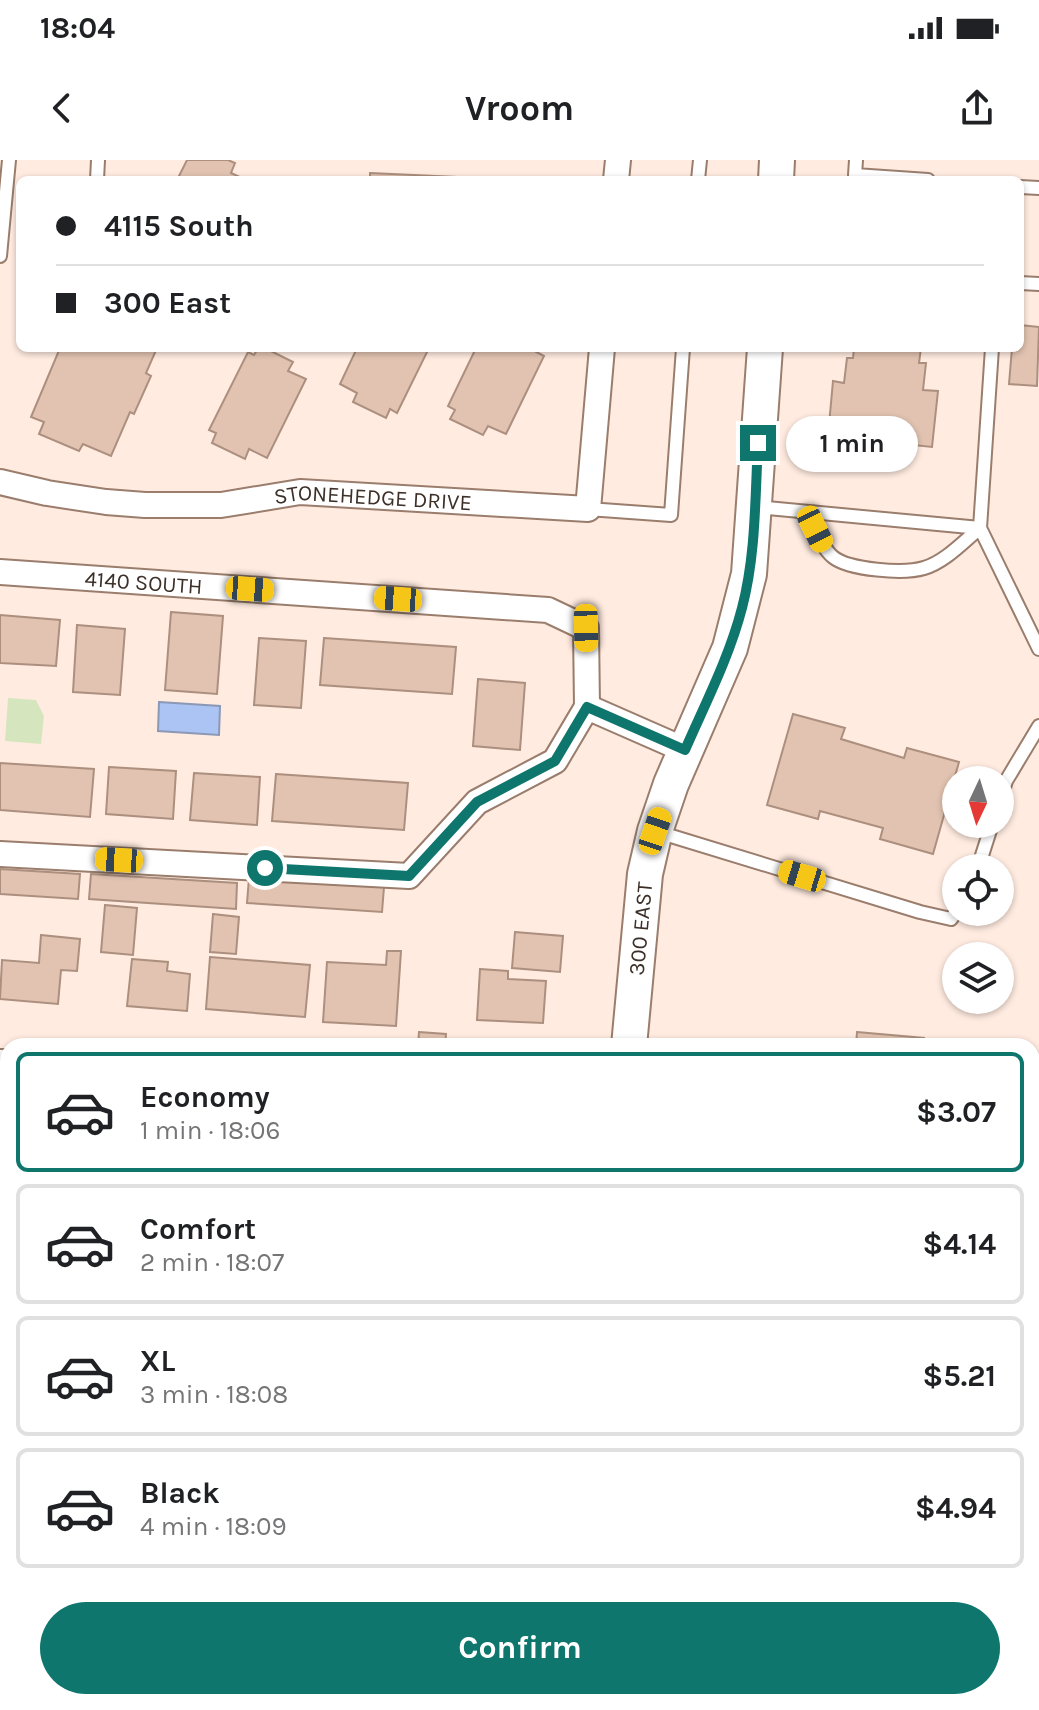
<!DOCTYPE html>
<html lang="en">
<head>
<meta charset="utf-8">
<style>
	body { margin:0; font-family:Karla,sans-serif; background:#f6f6f6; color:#202124; height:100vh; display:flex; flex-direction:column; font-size:30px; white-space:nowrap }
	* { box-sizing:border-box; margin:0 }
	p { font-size:26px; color:#757577 }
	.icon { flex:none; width:44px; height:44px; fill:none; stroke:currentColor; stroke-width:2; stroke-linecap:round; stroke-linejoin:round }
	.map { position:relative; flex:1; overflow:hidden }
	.panel { position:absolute; left:0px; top:878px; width:1040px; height:672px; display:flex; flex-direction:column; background:#fff; border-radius:24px 24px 0 0; box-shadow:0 2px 6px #0004 }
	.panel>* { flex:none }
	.hud { position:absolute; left:16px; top:16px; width:1008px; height:176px; border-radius:12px; box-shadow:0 2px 6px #0004; display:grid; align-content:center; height:176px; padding:0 40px; background:#fff }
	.needle { width:52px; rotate:184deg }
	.buttons { position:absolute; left:942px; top:606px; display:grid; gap:16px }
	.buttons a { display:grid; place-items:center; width:72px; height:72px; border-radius:50%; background:#fff; box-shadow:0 2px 6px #0004; font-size:40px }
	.end { position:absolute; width:36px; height:36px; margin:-18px; border:10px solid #0f766e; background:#fff; box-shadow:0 0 0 4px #fff }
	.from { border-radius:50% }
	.bubble { position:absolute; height:56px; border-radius:28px; background:#fff; box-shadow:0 2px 6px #0004; font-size:26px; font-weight:700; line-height:56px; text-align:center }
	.car { position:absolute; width:24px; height:48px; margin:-24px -12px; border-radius:10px; box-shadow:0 0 6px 2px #0007; background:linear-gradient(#f5c518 24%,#345 0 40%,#f5c518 0 76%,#345 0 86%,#f5c518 0) }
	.hud b { display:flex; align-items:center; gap:28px; height:76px; font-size:30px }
	.hud b+b { border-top:2px solid #e0e0e0 }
	.hud i { width:20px; height:20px; background:#202124 }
	ul { padding:14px 0 0; list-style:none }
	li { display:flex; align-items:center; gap:24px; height:120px; margin:0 16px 12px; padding:0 24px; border:4px solid #e0e0e0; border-radius:12px }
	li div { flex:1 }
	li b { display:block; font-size:30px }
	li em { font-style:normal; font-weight:700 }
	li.on { border-color:#0f766e }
	li>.icon { width:72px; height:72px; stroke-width:1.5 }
	.button { display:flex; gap:16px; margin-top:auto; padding:16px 40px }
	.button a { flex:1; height:92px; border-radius:48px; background:#0f766e; color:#fff; font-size:32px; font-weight:700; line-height:92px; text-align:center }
	.status { display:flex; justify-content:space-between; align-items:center; height:56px; padding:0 40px; background:#fff; direction:ltr }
	.status svg { height:22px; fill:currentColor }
	header { display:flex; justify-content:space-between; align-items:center; height:104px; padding:0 40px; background:#fff; font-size:36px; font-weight:700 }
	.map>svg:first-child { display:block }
	.green { fill:#d5e6be }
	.water { fill:#acc4f3; stroke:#8b98b6; stroke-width:2 }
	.building { fill:#e2c3b1; stroke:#ac8f7e; stroke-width:2 }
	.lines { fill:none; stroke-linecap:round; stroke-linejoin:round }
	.lane-casing { stroke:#9a7d6c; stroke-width:16 }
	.street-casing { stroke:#9a7d6c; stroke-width:28 }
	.secondary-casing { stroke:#9a7d6c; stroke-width:38 }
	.lane { stroke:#fff; stroke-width:12 }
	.street { stroke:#fff; stroke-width:24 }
	.secondary { stroke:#fff; stroke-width:34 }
	.route { stroke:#0f766e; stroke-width:10 }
	.labels { text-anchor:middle; stroke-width:6; stroke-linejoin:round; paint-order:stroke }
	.street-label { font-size:22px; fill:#3d3029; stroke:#fdfdfd }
</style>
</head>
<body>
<div class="status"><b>18:04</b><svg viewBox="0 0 49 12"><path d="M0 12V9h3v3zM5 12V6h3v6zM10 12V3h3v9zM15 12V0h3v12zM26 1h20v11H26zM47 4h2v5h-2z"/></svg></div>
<header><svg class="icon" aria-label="back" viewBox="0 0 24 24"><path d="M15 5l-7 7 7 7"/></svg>Vroom<svg class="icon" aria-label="share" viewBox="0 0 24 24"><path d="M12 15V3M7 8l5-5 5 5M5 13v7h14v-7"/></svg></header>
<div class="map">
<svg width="1039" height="1550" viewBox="0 0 1039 1550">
	<rect width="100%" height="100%" fill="#ffebe0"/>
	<path class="green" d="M8,538L36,540L44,556L41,584L5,581Z"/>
	<path class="water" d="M159,542L220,546L219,575L158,571Z"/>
	<g class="building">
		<path d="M187,0H228L235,3L231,13L246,20H177Z"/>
		<path d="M370,13L457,17V20H370Z"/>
		<path d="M1020,165L1039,167L1037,226L1009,224L1012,188H1020Z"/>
		<path d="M60,188H157L146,213L151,216L134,254L130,252L111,296L83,284L79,291L39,274L44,262L31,257Z"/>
		<path d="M258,188H265L293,202L288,211L306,219L267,298L249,289L245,299L212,283L216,273L209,270L248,192L254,195Z"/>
		<path d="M357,188H429L397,253L390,249L386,258L353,242L357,233L340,224Z"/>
		<path d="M476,188H529L544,196L506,274L488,266L483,275L450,259L455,250L448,246Z"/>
		<path d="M854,188H921L919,203H926L923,230L938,231L932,287L828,276L833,221L844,223L847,198H853Z"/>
		<path d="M171,452L223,456L217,534L165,530Z"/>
		<path d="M0,455L60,460L56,506L0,503Z"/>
		<path d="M77,465L125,469L120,535L73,532Z"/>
		<path d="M259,478L306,481L301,548L254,545Z"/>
		<path d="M324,478L456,487L452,534L320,525Z"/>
		<path d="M478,519L525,523L520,590L473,586Z"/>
		<path d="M793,554L845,568L841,579L904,598L907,588L959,602L933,694L880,679L883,668L820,651L818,659L767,645Z"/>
		<path d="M0,603L94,609L90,657L0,650Z"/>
		<path d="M109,607L176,611L173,659L106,654Z"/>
		<path d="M194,613L260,617L257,665L190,660Z"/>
		<path d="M276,614L408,623L404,670L272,661Z"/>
		<path d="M0,709L80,714L78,739L0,734Z"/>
		<path d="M91,714L237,723L236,749L89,739Z"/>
		<path d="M249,718L384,727L382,752L247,743Z"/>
		<path d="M105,745L137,748L133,795L101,792Z"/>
		<path d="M213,754L239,757L236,794L210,792Z"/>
		<path d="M515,772L563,776L560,812L512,808Z"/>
		<path d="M41,775L80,779L77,811L61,810L58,844L0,839L2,800L39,803Z"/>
		<path d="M387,791H401L396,866L323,862L327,802L386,805Z"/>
		<path d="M210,797L310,805L305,857L206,849Z"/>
		<path d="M132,799L168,802L167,811L190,814L187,851L127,846Z"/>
		<path d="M480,809L508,811V819L546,821L543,863L477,860Z"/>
		<path d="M419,872L446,874L445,886H418Z"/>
		<path d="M857,872L924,878L923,886H856Z"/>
		<path d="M512,880L564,885V886H511Z"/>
		<path d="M1037,901H1039V937H1034Z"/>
		<path d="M3,967H8V1009L0,1008Z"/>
		<path d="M1032,967H1039V1003L1032,1002Z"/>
		<path d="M0,1021L8,1022V1054L0,1053Z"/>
		<path d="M1032,1114H1039V1203L1032,1202Z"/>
		<rect x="1032" y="1305" width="7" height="51"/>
		<path d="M1032,1489H1039V1550H969V1542H1032Z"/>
		<path d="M158,1542H203L202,1550L158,1547Z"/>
		<rect x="235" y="1542" width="63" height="8"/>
		<path d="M318,1542H361V1550H317Z"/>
		<path d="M473,1542H520V1550H472Z"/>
	</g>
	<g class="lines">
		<g class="lane-casing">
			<g id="lane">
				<path d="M856,0L855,15L928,20"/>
				<path d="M97,20L98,0"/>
				<path d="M698,20L700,0"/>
				<path d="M1020,27L1039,28"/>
				<path d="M0,96L9,0"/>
				<path d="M1020,123L1039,124"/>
				<path d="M992,188L980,368L1039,489"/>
				<path d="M756,347L980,368"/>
				<path d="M588,349L671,355L683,188"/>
				<path d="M808,354C815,367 821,387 833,397C849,410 904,414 924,408C945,402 964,381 980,368"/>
				<path d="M1000,640L1006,621L1039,566"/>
				<path d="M658,672L920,752L951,759L956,752"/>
				<path d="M978,708L992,664"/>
				<path d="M1032,1047H1035"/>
				<path d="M0,1254L8,1257"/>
				<path d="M0,1417L8,1396"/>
				<path d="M831,1550L832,1542"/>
				<path d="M919,1550L920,1542"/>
			</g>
		</g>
		<g class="street-casing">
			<g id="street">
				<path d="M616,20L618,0"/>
				<path id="s1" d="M0,322L47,333L106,342L145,345H221L300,332L588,349L602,188"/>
				<path id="s2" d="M0,412L548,450L586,468L587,547"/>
				<path d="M0,694L409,716L477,642L555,601L587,547L685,590"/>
				<path d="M0,902H8"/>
				<path d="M0,1211L8,1222"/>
				<path d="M1032,1420L1039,1421"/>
				<path d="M45,1550L47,1542"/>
			</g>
		</g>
		<g class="secondary-casing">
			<g id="secondary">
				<path d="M776,20L777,0"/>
				<path id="s3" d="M629,886L645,714L655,671L671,624L730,488L749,414L765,188"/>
				<path d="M582,1550L583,1542"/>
			</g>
		</g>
		<use href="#lane" class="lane"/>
		<use href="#street" class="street"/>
		<use href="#secondary" class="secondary"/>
	</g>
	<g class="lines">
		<path class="route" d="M265,708L409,716L477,642L555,601L587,547L685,590C705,544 729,498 742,448C756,395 755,338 758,283"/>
	</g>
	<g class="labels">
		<g class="street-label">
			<text dy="8" stroke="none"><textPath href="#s1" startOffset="376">STONEHEDGE DRIVE</textPath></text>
			<text dy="8" stroke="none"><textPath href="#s2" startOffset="144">4140 SOUTH</textPath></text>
			<text dy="8" stroke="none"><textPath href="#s3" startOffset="118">300 EAST</textPath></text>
		</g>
	</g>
</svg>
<div class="buttons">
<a><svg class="needle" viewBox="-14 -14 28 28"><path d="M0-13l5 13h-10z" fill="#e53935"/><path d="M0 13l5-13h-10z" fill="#757577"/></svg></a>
<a><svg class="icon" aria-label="locate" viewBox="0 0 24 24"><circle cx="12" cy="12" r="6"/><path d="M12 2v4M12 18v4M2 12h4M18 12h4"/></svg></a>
<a><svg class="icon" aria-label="layers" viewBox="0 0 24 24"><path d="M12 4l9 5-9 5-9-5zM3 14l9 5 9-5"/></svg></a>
</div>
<i class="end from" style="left:265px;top:708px"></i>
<i class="end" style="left:758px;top:283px"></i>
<div class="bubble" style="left:786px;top:256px;width:132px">1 min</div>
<i class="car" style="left:815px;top:369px;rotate:154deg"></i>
<i class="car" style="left:250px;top:429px;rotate:94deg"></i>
<i class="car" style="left:398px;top:439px;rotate:274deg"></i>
<i class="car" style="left:586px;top:468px;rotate:179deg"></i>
<i class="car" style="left:655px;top:671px;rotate:19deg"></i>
<i class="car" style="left:119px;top:700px;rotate:273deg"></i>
<i class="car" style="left:802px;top:716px;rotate:287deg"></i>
<div class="hud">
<b><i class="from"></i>4115 South</b>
<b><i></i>300 East</b>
</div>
<section class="panel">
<ul>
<li class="on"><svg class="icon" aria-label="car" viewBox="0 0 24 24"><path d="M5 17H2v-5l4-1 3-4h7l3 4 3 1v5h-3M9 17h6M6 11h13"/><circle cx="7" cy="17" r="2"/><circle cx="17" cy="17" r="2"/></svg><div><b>Economy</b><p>1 min · 18:06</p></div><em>$3.07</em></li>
<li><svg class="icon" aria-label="car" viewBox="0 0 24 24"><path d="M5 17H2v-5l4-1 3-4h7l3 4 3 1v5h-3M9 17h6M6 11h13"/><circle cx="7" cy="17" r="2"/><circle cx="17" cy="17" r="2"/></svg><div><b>Comfort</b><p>2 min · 18:07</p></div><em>$4.14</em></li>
<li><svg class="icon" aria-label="car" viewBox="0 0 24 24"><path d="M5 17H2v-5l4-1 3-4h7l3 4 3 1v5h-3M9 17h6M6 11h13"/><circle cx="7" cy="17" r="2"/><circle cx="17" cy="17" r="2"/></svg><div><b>XL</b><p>3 min · 18:08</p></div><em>$5.21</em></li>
<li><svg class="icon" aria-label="car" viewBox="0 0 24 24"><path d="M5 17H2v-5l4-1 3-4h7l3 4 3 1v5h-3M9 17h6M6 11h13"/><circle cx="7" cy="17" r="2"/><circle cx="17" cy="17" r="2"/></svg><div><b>Black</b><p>4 min · 18:09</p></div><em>$4.94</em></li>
</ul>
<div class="button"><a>Confirm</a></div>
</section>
</div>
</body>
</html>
